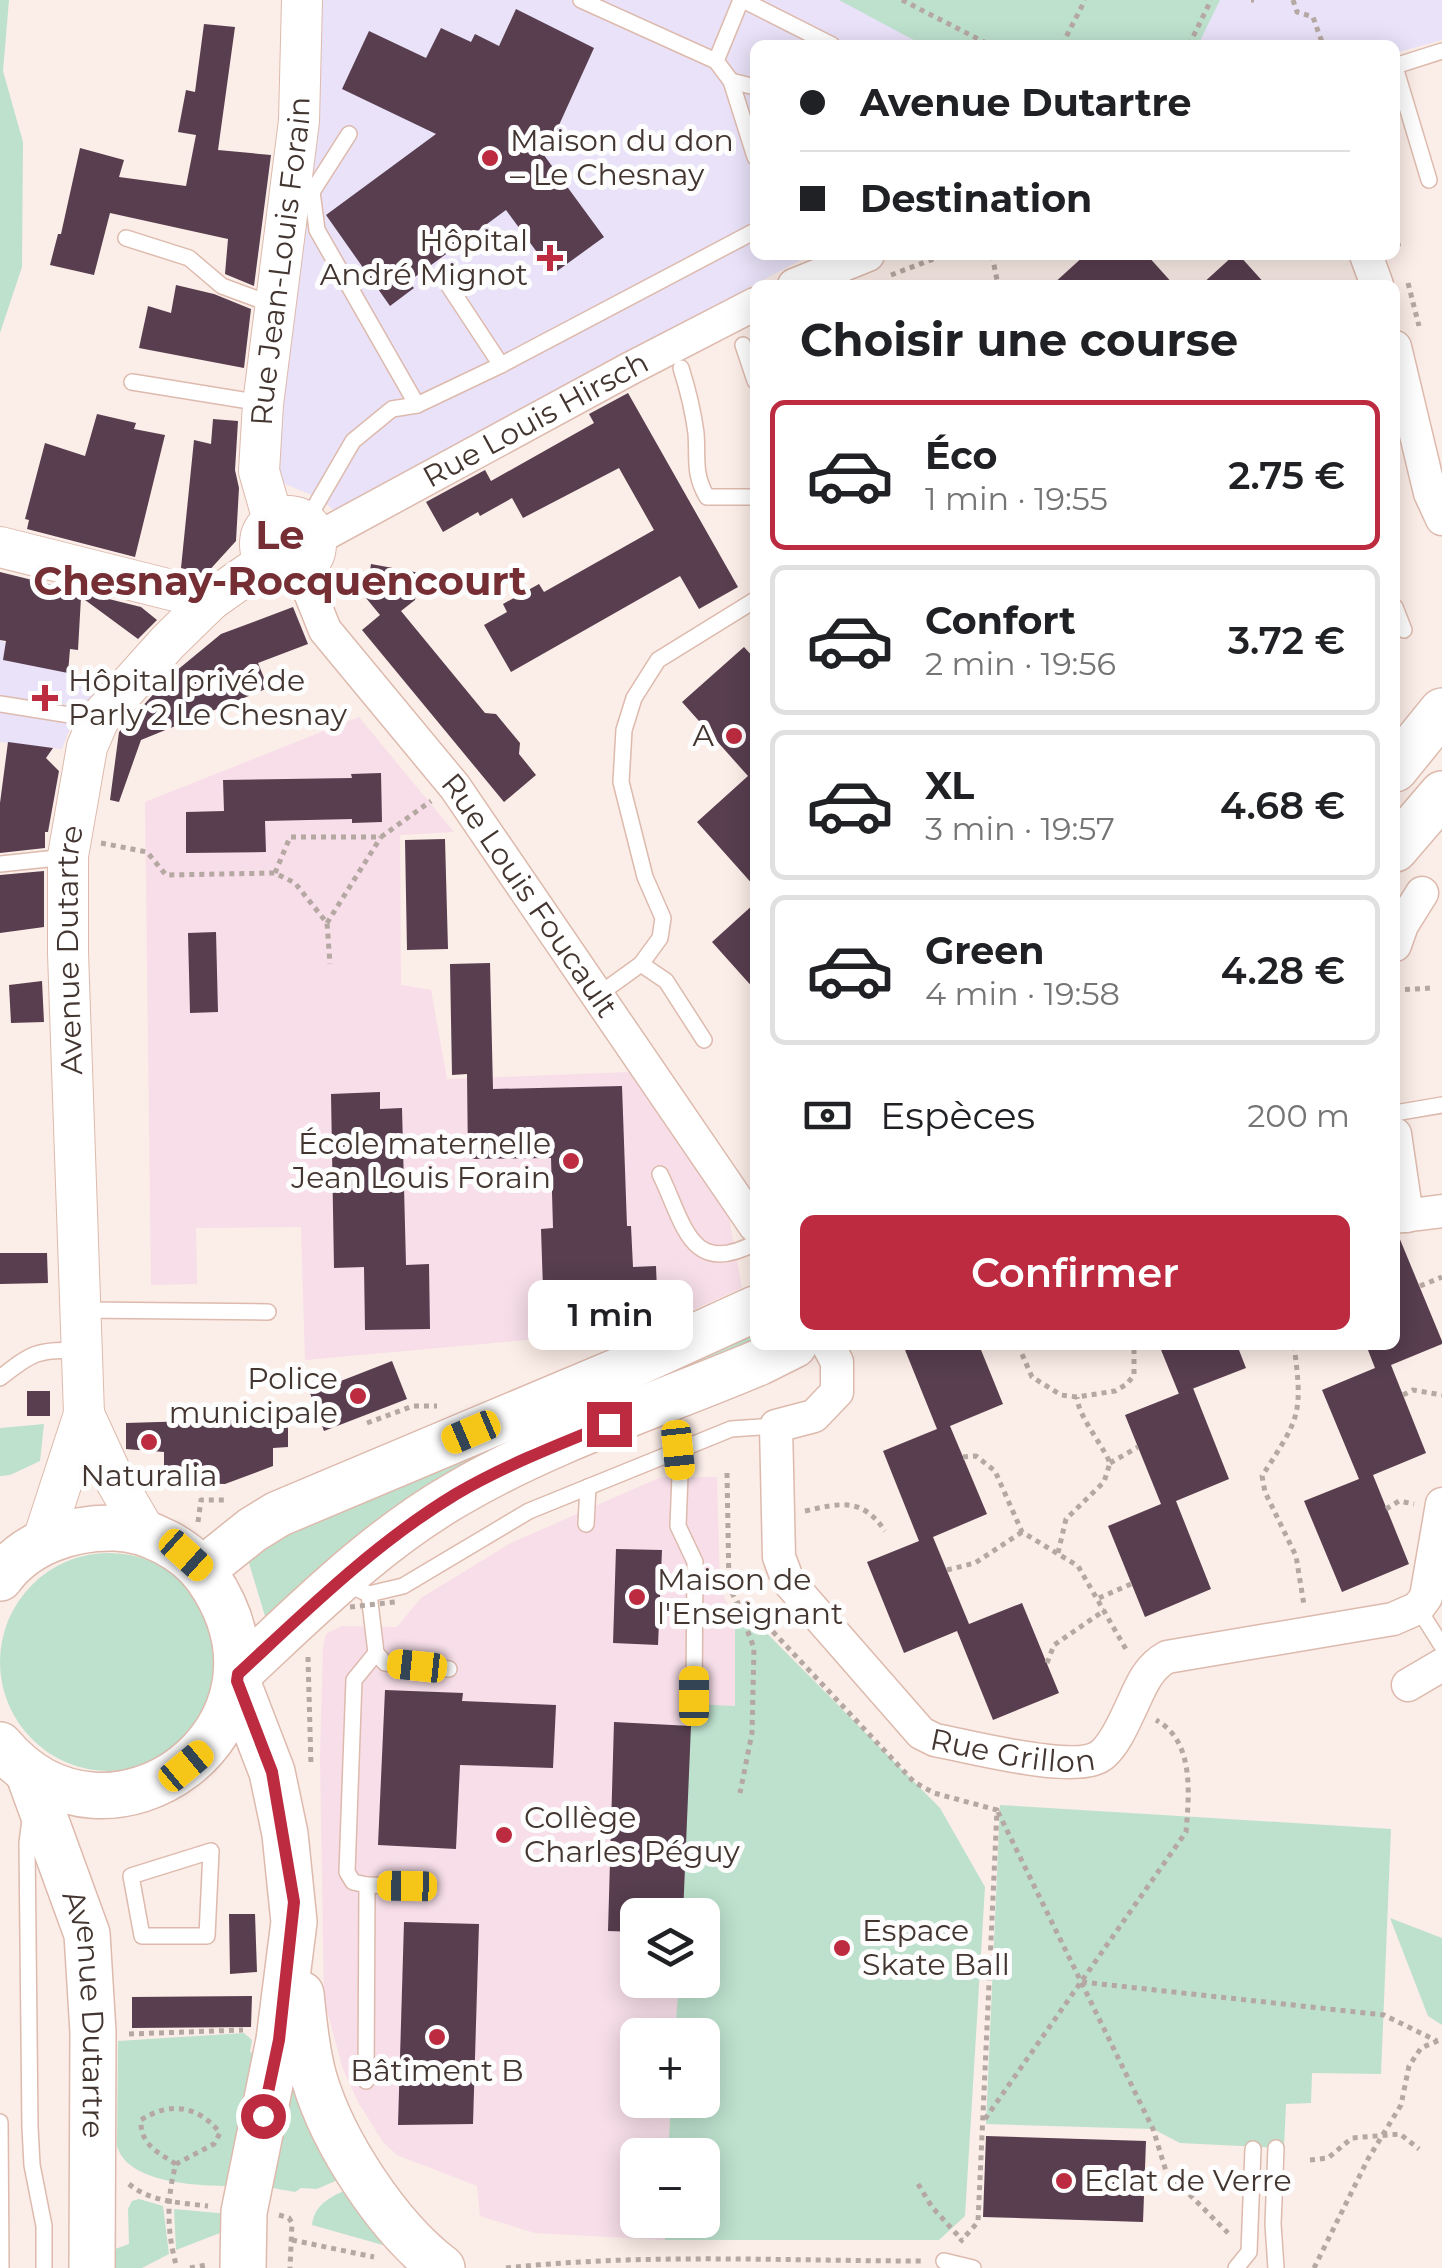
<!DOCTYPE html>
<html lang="fr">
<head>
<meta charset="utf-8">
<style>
	body { margin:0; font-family:Montserrat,sans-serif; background:#f2f2f2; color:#202124; height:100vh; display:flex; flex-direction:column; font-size:38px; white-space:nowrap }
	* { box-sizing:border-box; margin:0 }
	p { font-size:32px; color:#757577 }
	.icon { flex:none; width:55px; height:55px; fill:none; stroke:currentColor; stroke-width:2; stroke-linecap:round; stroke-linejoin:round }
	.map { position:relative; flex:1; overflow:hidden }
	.details { position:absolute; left:750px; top:280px; width:650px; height:1070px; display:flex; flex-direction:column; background:#fff; border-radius:15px; box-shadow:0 5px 25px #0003 }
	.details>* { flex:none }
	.guide { position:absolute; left:750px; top:40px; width:650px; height:220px; border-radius:15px; box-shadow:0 5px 25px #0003; display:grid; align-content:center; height:220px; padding:0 50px; background:#fff }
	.buttons { position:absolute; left:620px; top:1898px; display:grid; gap:20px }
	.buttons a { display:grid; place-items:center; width:100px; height:100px; border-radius:15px; background:#fff; box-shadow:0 5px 25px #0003; font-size:50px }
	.end { position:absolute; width:45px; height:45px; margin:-22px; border:12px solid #bc2b40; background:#fff; box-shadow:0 0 0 5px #fff }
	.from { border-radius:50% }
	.bubble { position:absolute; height:70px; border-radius:15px; background:#fff; box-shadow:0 5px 25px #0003; font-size:32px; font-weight:600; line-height:70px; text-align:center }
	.car { position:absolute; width:30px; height:60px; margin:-30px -15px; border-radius:12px; box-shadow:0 0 8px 2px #0007; background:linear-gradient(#f5c518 24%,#345 0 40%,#f5c518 0 76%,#345 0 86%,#f5c518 0) }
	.guide b { display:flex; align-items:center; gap:35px; height:95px; font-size:38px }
	.guide b+b { border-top:2px solid #e0e0e0 }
	.guide i { width:25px; height:25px; background:#202124 }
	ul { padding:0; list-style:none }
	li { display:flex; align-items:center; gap:30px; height:150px; margin:0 20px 15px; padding:0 30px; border:5px solid #e0e0e0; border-radius:15px }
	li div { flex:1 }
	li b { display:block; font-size:38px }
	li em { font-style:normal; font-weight:600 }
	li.selected { border-color:#bc2b40 }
	li>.icon { width:90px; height:90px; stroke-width:1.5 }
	h2 { padding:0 50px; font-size:45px; line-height:120px }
	.pay { display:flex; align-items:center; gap:25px; height:110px; padding:0 50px; font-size:38px }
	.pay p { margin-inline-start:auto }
	.cta { display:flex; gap:20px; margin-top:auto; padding:20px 50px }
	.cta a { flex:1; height:115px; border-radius:15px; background:#bc2b40; color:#fff; font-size:40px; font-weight:600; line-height:115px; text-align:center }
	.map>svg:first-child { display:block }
	.education { fill:#f7dee9 }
	.medical { fill:#e9e2f8 }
	.green { fill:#bde1cd }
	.building { fill:#583e4f }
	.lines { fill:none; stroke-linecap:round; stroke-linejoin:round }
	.service-casing { stroke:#ddbaad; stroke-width:18 }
	.minor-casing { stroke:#ddbaad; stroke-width:35 }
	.tertiary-casing { stroke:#ddbaad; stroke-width:42 }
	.secondary-casing { stroke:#ddbaad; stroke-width:48 }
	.path { stroke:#b5a7a1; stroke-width:5; stroke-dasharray:5 5; stroke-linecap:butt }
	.service { stroke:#fff; stroke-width:15 }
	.minor { stroke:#fff; stroke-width:32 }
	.tertiary { stroke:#fff; stroke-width:40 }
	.secondary { stroke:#fff; stroke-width:45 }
	.path-bridge { stroke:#b5a7a1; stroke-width:5; stroke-dasharray:5 5; stroke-linecap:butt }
	.route { stroke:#bc2b40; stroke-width:12 }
	.poi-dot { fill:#bc2b40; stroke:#fdfdfd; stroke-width:4 }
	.labels { text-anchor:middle; stroke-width:10; stroke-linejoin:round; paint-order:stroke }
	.poi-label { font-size:30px; fill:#433530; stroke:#fdfdfd; text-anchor:start }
	.street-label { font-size:30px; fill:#433530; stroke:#fdfdfd }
	.district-label { font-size:40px; font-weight:bold; fill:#752e33; stroke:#fdfdfd }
</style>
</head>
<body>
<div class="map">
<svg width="1442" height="2268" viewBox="0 0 1442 2268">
	<rect width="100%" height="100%" fill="#fbede7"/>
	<g class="education">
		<path d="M359,717L454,832L400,835L401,985L431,990L447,1079L630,1072L729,1218L742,1288L636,1335L599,1321L537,1339L305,1360L301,1227L196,1228L197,1284L151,1285L145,802Z"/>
		<path d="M661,1477H717L720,1588L735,1620V1707L690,1705L683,1915H638V1980H679L675,2035H638V2100H671L668,2155H638V2220H665V2240L535,2233L480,2216L477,2186L397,2155L383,2142L358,2102L343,2069L324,2000L320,1756L323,1648L326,1634L342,1626L397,1627L421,1598L511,1543Z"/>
	</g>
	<g class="medical">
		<path d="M321,0H1442V40L1395,53V45H755V255H810L335,511L319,498L275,480Z"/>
		<path d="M0,640L67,673L106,684L76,713L62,749L0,742Z"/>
	</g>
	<g class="green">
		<path d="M0,0H9L3,71L23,142L22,267L0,333Z"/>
		<path d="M839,0H1220L1198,45H923Z"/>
		<path d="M755,1331V1339L527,1445L268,1626L246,1553Z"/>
		<path d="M44,1424L40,1461L10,1475L0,1476V1428Z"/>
		<circle cx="109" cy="1662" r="109"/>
		<path d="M749,1615L940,1808L985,1887L965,2216L939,2240H665V2220H702V2155H668L671,2100H702V2035H675L679,1980H702V1915H683L690,1704L735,1706V1620Z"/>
		<path d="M1000,1805L1391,1829L1381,2074L1312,2073L1311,2103L1286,2104L1284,2148L1180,2143L1153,2129L986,2124Z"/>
		<path d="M1390,1918L1442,1938V2025L1428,2016Z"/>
		<path d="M244,2033L252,2040L250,2052L264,2057L237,2186C203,2186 128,2185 117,2146L118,2041Z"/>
		<path d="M294,2087L340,2179L317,2189L301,2188L295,2192L267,2187L291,2090Z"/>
		<path d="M346,2190L390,2247L312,2225C314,2205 330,2197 346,2190Z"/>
		<path d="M139,2199L163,2206L169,2254L142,2268H107V2252L129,2244L128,2209L132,2201Z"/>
		<path d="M174,2209L229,2214L220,2233L176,2250Z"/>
	</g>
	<g class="building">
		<path d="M516,9L594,48L554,136L538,147L604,237L553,274L506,210L408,282L414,288L390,306L326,215L436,134L342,89L369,31L426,58L441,28L471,42L475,34L499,46Z"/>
		<path d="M204,24L235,27L218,150L271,155L254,286L225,274L228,239L110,213L94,275L50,265L58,234H61L80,148L124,160L119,177L186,186L196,135L178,132L186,90L195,92Z"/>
		<path d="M1085,255H1147L1174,285H1052Z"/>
		<path d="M1234,255H1239L1266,285H1201Z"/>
		<path d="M176,285L214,294L251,309L244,368L139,348L148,306L171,313Z"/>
		<path d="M628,393L738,587L699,609L680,576L511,672L484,625L507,612L503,604L539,584L544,592L654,530L619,468L523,518L512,498L480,516L478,512L443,532L426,502L485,470L491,481L594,423L589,414Z"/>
		<path d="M97,414L136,423L134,429L165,435L135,557L27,529L29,520L25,519L45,443L85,456Z"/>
		<path d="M213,419L238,421L235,470L239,488L236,541L206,574L181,568L194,440L211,444Z"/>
		<path d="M371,564L420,573L415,600L401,611L485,713L496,714L520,743L519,754L536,775L504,802L362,630L380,615L366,598Z"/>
		<path d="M0,572L141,607L157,620L138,639L81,597L78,650L70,649L68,673L3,660L6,641L0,640Z"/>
		<path d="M293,607L308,644L258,663L268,688L141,740L119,802L110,800L119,732L170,676L221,634Z"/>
		<path d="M744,647L755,659V887L697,822L748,776L682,702Z"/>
		<path d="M8,742L53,748L46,758L59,771L48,832H45V848L0,853V803Z"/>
		<path d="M381,773L382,822L352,823V819L265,821L266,852L186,853V812L224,811L223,780L352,778L351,774Z"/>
		<path d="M445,839L448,949L407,950L405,840Z"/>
		<path d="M44,871V927L0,933V875Z"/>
		<path d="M755,903V990L712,942Z"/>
		<path d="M216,932L218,1012L190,1013L188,933Z"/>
		<path d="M490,963L493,1089L622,1086L627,1226H631L633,1267L656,1266L658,1316L566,1319L565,1289H543L541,1229L553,1228L551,1158L468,1159L467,1074L452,1075L450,964Z"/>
		<path d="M42,981L44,1022L11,1023L9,985Z"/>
		<path d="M380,1092V1109L402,1108L406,1265L429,1264L430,1329L365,1330L364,1267L334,1268L331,1094Z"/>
		<path d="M1395,1237H1399L1442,1341V1344L1391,1365L1426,1453L1373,1475L1409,1564L1342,1592L1304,1501L1359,1479L1322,1390L1375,1368L1366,1345H1395Z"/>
		<path d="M0,1253H47L48,1283L0,1284Z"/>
		<path d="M903,1345H979L1003,1404L950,1426L987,1514L933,1537L969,1624L1022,1603L1059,1693L993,1720L957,1631L904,1653L867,1562L919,1541L883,1451L937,1429Z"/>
		<path d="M1159,1345H1237L1246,1368L1179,1394Z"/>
		<path d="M392,1361L407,1399L324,1431L310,1393Z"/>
		<path d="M1193,1388L1229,1479L1176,1501L1211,1589L1145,1617L1108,1526L1161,1504L1125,1415Z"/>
		<rect x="27" y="1391" width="23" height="25"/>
		<path d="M288,1418V1447L273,1448V1466L225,1484L184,1483L164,1468V1452L126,1449V1423Z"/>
		<path d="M616,1549L662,1550L658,1645L613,1643Z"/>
		<path d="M385,1690L463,1693L462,1701L556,1705L553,1768L460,1765L456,1849L378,1845Z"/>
		<path d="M614,1722L691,1726L683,1915H638V1932L608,1931Z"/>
		<path d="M229,1914H255L257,1972L230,1974Z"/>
		<path d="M404,1922L479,1924L473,2124L398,2125Z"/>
		<path d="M252,1996L251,2027L132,2028V1997Z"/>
		<path d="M986,2136L1146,2141L1143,2222L983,2217Z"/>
	</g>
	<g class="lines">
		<g class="service-casing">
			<g id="service">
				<path d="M581,0L716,61L731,81L755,157"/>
				<path d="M743,0L832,45"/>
				<path d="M716,61L741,0"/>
				<path d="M1395,66L1442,51"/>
				<path d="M1395,67L1429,180"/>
				<path d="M731,81L755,87"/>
				<path d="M349,134L312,192L317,230L417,405"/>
				<path d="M126,238L189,258L222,286L276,306"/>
				<path d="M443,277L501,365"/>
				<path d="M743,345L755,381"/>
				<path d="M681,368C688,390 693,411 696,433C698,459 693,473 707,497H755"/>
				<path d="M132,382L261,403"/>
				<path d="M306,522L353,441L392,409L417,405L501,365L755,231"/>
				<path d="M1395,607L1404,630"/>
				<path d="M0,704L95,719"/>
				<path d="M0,864L66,857"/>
				<path d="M641,964L666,981L704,1040"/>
				<path d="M598,995L641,964L660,938L663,918L645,877L621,782L624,730L634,698L658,660L755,600"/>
				<path d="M1395,1113L1442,1105"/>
				<path d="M660,1174C684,1223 690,1278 755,1243"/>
				<path d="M84,1310L268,1312"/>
				<path d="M0,1378C30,1354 39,1348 78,1351"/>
				<path d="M678,1450L680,1476L678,1526L695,1562L694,1696"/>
				<path d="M586,1524L588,1487"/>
				<path d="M346,1584L369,1594L403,1586L529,1511L731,1429L776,1426"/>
				<path d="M369,1594L376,1653"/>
				<path d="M1418,1608L1442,1646"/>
				<path d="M30,1820L27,1843L30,2127L32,2165L44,2226V2268"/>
				<path d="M211,1851L207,1936H142L131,1876Z"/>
				<path d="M367,1885L407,1886"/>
				<path d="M366,2081L367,1885L353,1882L347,1872L354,1680L376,1653L385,1663L449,1669"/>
				<path d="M0,2122L1,2268"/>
				<path d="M1276,2148L1273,2224L1276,2268"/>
				<path d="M944,2261L973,2268"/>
				<path d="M1236,2268L1249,2252L1253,2149"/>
			</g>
		</g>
		<g class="minor-casing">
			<g id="minor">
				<path d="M1366,255L1377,285"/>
				<path d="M794,285L868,255"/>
				<path d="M1395,347L1430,493L1442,519"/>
				<path id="s1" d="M316,539L631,368L755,304"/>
				<path id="s2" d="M301,570L325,630L455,787L755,1226"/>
				<path d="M1395,945L1402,925L1422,893"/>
				<path d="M1395,1134L1407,1216"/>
				<path d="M1395,1217L1442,1211"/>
				<path id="s3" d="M828,1345L837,1362V1392L814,1416L776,1426L779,1557L788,1581L921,1733L935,1740C968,1746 1079,1776 1103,1754C1114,1744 1122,1727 1128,1714C1139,1692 1145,1669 1167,1657L1393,1619L1418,1608L1426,1597L1442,1504"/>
				<path d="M1408,1685L1442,1665"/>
			</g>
		</g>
		<g class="tertiary-casing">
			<g id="tertiary">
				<circle cx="288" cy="544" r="28"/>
				<path id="s4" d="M273,520L259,471L263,404L299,121L302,0"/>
				<path d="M0,547L211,600"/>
				<path d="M84,1414L111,1473L147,1535"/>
				<path id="s5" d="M42,1543L84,1414L68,953V856L87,747L99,719L168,642L211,600L265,562"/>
			</g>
		</g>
		<g class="secondary-casing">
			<g id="secondary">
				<path d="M1395,769L1442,711"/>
				<path d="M1395,849L1442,794"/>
				<path d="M202,1570L252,1530L278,1514L630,1366L755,1309"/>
				<path d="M0,1578C26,1542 72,1527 115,1528C148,1529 187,1549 207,1577C313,1728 109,1876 0,1745"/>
				<path d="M238,1674C307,1610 375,1541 457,1494C552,1438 659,1405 760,1362L794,1345"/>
				<path d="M237,1681L272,1772L285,1834L294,1922L279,2040L244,2212L243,2268"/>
				<path id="s6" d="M28,1772L87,1934L93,2032L92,2268"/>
				<path d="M301,1994C304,2022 306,2050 314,2078C333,2143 388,2227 442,2268"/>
			</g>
		</g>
		<g class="path">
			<path d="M902,0L990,45"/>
			<path d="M1251,0H1254"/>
			<path d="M1293,0L1297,12L1313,17L1323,45"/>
			<path d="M1062,45L1085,0"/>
			<path d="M1189,45L1211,0"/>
			<path d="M1395,232L1399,248"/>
			<path d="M992,255L998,285"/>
			<path d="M891,275L944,255"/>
			<path d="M1408,283L1419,326"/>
			<path d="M101,843L147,852L166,875L275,873L295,883L327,923L330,964"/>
			<path d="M275,873L290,837H381L431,801"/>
			<path d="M327,923L381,837"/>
			<path d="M1395,990L1432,988"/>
			<path d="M1420,1286L1442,1277"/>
			<path d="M1018,1345L1032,1377L1061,1395L1077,1397L1115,1391L1127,1384L1134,1375V1349L1139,1345"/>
			<path d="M1294,1345C1303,1415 1300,1417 1262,1476L1265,1492L1296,1556L1304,1605"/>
			<path d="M980,1346L983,1345"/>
			<path d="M1403,1395L1413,1390L1442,1395"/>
			<path d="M367,1423L413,1406H437"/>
			<path d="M963,1457L976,1456L995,1471L1022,1532L1078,1566L1127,1651"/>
			<path d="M1110,1463L1138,1447"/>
			<path d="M727,1473L729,1586L737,1603H746L914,1782L934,1793L997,1810L978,2222L960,2242"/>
			<path d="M1386,1509L1399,1501L1414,1504"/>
			<path d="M805,1511C841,1503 862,1497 885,1531"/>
			<path d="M198,1522L201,1500H228"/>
			<path d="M1058,1553L1066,1519L1104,1482L1110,1463C1101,1442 1078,1416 1077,1397"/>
			<path d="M947,1570L975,1563L1022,1532"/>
			<path d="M1099,1598L1131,1584"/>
			<path d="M737,1603L754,1648L752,1733L740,1793"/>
			<path d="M308,1657L311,1766"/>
			<path d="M1047,1663L1054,1645L1105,1610"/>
			<path d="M998,1812L1153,2129L1166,2171L1228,2233"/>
			<path d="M1082,1982L1384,2015L1437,2041"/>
			<path d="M129,2034L243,2030"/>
			<path d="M985,2119L1186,1832C1189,1795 1195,1741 1156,1720"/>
			<path d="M1310,2160L1328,2158L1352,2138L1400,2134L1419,2149"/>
			<path d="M176,2164C157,2152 140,2144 141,2120C170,2101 199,2106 220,2133L214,2144L176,2164C166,2199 167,2234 177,2268"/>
			<path d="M129,2184C150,2202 182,2203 208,2206"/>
			<path d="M918,2184L932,2207L962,2240"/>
			<path d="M279,2215L289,2218L292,2223L290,2268"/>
			<path d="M292,2240L374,2257"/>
			<path d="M190,2268L206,2265"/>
			<path d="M506,2268C644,2253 784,2261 923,2261"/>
			<path d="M1314,2268L1368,2159L1401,2105L1409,2066L1421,2048L1442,2039"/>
		</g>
		<use href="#service" class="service"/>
		<use href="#minor" class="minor"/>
		<use href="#tertiary" class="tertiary"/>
		<use href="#secondary" class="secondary"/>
		<path class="path-bridge" d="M350,1607L395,1602"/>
	</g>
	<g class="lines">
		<path class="route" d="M263,2116L279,2040L294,1902L272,1772L237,1681L238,1674C307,1610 375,1543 456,1494C504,1466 557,1445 609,1424"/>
	</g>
	<g class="poi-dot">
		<circle cx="490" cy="158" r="10"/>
		<path d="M545 243h10v10h10v10h-10v10h-10v-10h-10v-10h10z"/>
		<path d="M40 683h10v10h10v10h-10v10h-10v-10h-10v-10h10z"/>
		<circle cx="734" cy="736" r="10"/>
		<circle cx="571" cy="1161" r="10"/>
		<circle cx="358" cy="1396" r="10"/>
		<circle cx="149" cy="1442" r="10"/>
		<circle cx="637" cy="1597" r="10"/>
		<circle cx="504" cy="1835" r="10"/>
		<circle cx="842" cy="1948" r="10"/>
		<circle cx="437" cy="2037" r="10"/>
		<circle cx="1064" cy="2181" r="10"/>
	</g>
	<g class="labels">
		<g class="poi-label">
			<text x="510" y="151">Maison du don<tspan x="510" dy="34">– Le Chesnay</tspan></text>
			<text x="528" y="251" text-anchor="end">Hôpital<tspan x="528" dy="34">André Mignot</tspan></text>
			<text x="68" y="691">Hôpital privé de<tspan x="68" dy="34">Parly 2 Le Chesnay</tspan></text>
			<text x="714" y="746" text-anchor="end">A</text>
			<text x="551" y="1154" text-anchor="end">École maternelle<tspan x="551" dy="34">Jean Louis Forain</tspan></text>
			<text x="338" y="1389" text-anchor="end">Police<tspan x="338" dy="34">municipale</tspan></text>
			<text x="149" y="1486" text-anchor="middle">Naturalia</text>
			<text x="657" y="1590">Maison de<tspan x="657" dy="34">l'Enseignant</tspan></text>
			<text x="524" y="1828">Collège<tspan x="524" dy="34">Charles Péguy</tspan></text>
			<text x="862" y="1941">Espace<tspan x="862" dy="34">Skate Ball</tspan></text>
			<text x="437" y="2081" text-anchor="middle">Bâtiment B</text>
			<text x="1084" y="2191">Eclat de Verre</text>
		</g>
		<g class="street-label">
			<text dy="10" stroke="none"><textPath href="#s4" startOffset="262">Rue Jean-Louis Forain</textPath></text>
			<text dy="10" stroke="none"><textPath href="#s1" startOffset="250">Rue Louis Hirsch</textPath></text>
			<text dy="10" stroke="none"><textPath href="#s2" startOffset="400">Rue Louis Foucault</textPath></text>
			<text dy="10" stroke="none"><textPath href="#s5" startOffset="600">Avenue Dutartre</textPath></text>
			<text dy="10" stroke="none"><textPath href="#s3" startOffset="575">Rue Grillon</textPath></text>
			<text dy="10" stroke="none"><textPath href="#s6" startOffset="252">Avenue Dutartre</textPath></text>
		</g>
		<g class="district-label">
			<text x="280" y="549">Le<tspan x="280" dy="46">Chesnay-Rocquencourt</tspan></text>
		</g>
	</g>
</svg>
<div class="buttons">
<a><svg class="icon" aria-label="layers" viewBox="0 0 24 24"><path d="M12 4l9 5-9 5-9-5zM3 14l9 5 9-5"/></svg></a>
<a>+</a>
<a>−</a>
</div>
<i class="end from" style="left:263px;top:2116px"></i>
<i class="end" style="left:609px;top:1424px"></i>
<div class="bubble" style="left:528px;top:1280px;width:165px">1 min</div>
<i class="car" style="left:471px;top:1432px;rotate:247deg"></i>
<i class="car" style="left:678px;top:1450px;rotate:174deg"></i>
<i class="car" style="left:186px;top:1555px;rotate:132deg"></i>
<i class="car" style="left:417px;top:1666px;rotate:276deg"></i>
<i class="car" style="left:694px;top:1696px;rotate:0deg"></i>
<i class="car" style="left:186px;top:1766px;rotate:50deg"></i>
<i class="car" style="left:407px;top:1886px;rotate:271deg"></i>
<div class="guide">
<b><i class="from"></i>Avenue Dutartre</b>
<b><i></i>Destination</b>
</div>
<section class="details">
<h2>Choisir une course</h2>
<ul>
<li class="selected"><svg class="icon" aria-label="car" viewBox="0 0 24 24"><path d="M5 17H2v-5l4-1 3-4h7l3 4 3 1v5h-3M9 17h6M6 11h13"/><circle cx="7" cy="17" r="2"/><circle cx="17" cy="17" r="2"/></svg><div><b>Éco</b><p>1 min · 19:55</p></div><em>2.75 €</em></li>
<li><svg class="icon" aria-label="car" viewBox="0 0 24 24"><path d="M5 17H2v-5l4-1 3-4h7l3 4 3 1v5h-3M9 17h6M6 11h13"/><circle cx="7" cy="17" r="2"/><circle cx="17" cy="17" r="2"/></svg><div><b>Confort</b><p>2 min · 19:56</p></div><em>3.72 €</em></li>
<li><svg class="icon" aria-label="car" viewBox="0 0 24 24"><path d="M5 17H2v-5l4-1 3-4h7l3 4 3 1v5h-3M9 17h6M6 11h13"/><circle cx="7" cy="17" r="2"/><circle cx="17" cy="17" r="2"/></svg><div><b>XL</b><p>3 min · 19:57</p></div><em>4.68 €</em></li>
<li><svg class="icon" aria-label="car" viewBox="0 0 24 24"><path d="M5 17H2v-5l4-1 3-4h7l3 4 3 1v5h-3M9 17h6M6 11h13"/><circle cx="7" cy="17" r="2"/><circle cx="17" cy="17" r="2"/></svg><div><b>Green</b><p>4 min · 19:58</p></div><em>4.28 €</em></li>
</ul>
<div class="pay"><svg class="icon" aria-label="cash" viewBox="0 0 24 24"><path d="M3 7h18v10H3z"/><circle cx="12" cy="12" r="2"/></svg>Espèces<p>200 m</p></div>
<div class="cta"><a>Confirmer</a></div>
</section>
</div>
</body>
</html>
